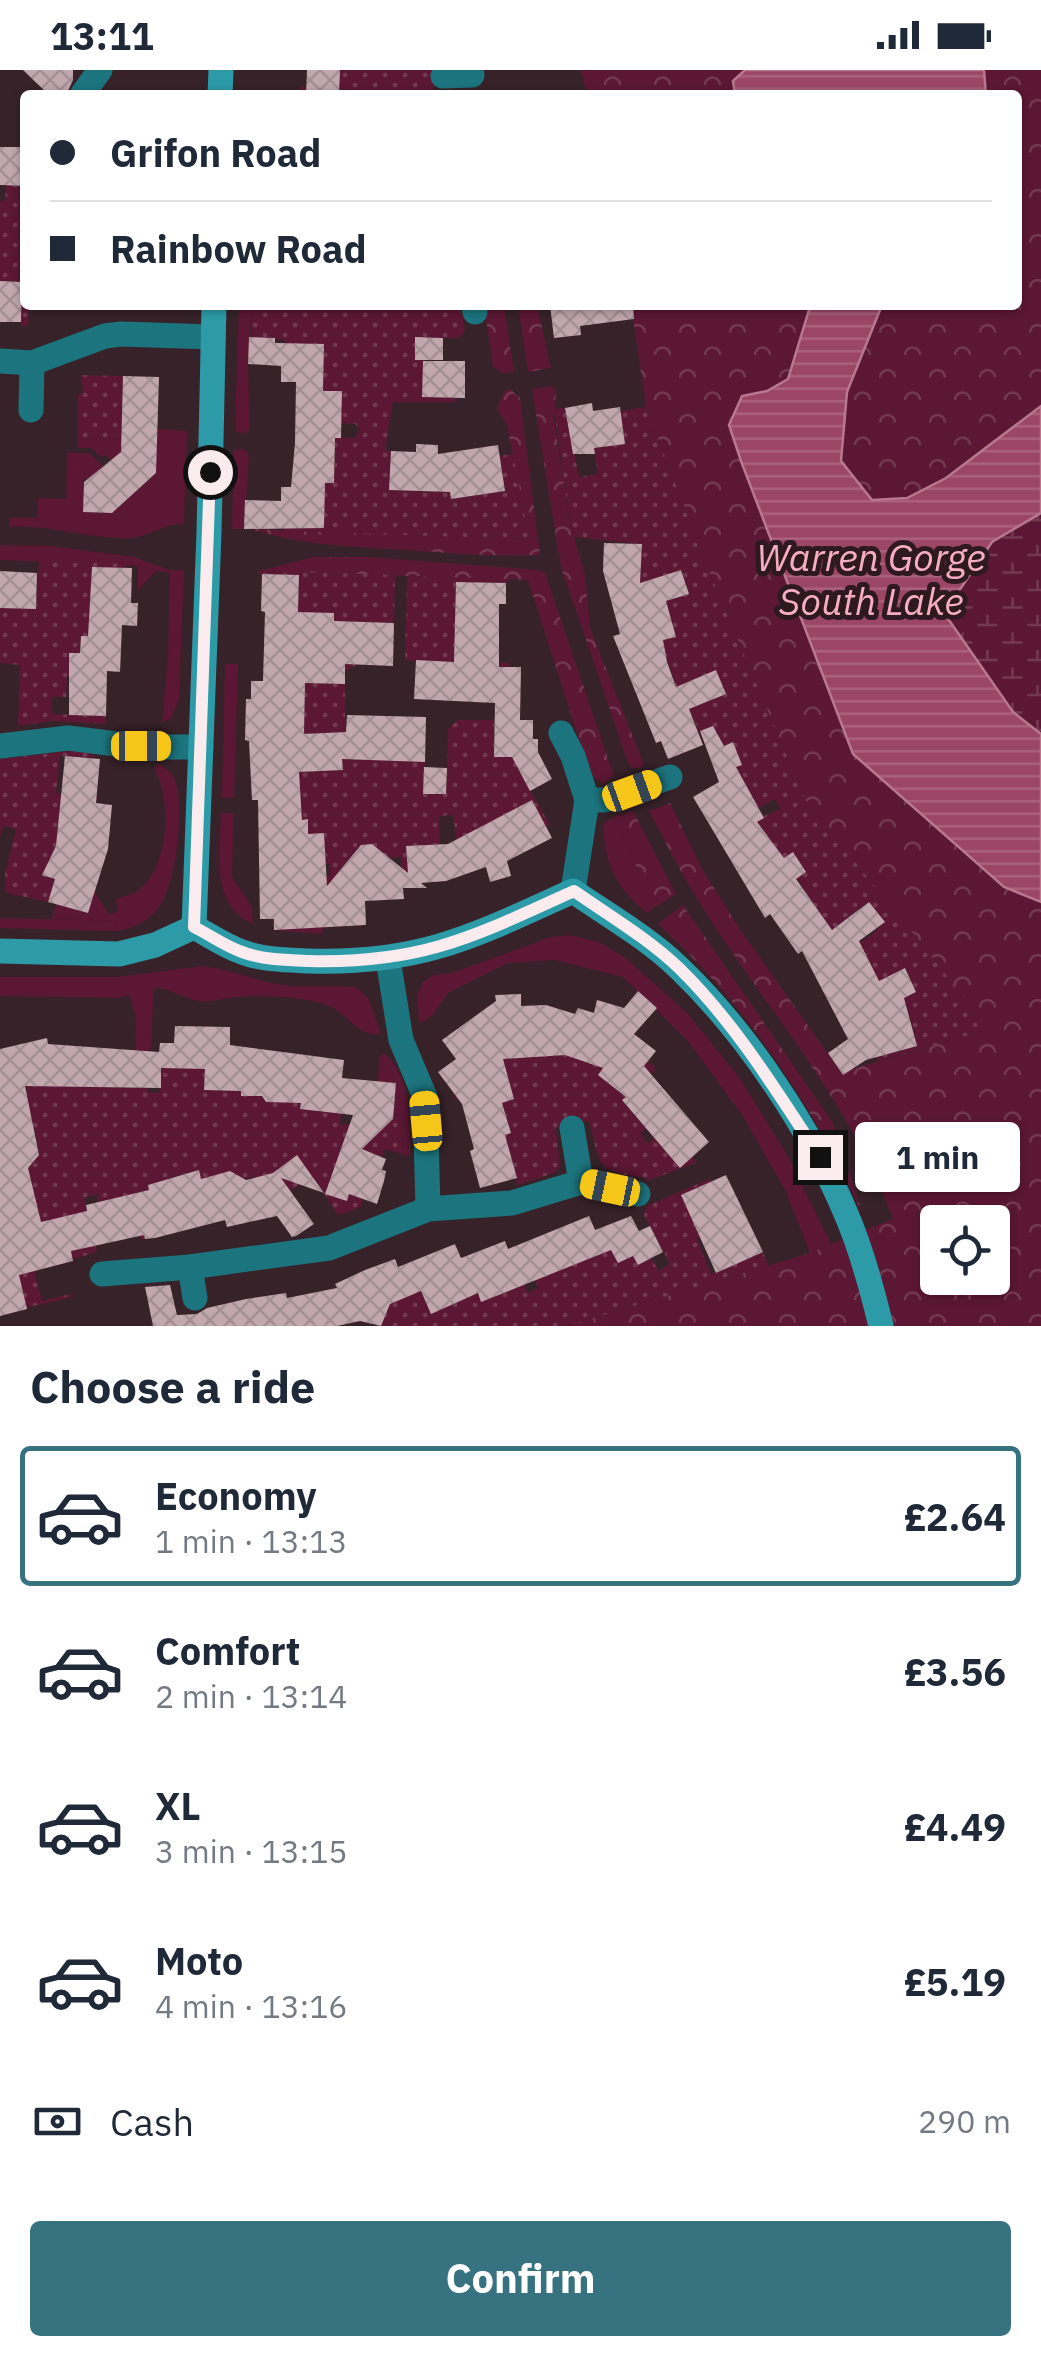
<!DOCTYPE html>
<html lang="en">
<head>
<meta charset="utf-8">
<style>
	body { margin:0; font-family:"IBM Plex Sans",sans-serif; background:#f6f6f7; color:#1f2937; height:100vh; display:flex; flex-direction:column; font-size:38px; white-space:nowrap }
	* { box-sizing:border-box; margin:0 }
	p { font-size:32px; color:#747a83 }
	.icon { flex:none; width:55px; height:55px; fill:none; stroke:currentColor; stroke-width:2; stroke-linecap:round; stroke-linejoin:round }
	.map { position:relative; height:1256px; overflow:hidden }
	.side { display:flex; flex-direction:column; background:#fff; flex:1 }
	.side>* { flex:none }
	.top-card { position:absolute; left:20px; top:20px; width:1002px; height:220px; border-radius:10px; box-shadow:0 2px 8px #0004; display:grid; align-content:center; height:220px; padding:0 30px; background:#fff }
	.controls { position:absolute; left:920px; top:1135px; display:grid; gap:20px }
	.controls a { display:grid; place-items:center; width:90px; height:90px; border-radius:10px; background:#fff; box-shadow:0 2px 8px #0004; font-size:50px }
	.end { position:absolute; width:45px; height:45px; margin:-22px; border:12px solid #faebef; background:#111; box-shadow:0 0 0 5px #111 }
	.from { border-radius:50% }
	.bubble { position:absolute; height:70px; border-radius:10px; background:#fff; box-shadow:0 2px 8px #0004; font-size:32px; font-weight:700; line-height:70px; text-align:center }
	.car { position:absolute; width:30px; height:60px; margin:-30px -15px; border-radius:12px; box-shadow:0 0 8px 2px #0007; background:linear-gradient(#f5c518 24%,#345 0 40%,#f5c518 0 76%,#345 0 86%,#f5c518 0) }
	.top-card b { display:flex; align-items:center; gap:35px; height:95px; font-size:38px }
	.top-card b+b { border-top:2px solid #e0e1e3 }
	.top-card i { width:25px; height:25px; background:#1f2937 }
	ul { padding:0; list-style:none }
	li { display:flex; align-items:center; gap:30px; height:140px; margin:0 20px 15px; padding:0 10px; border:5px solid transparent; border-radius:10px }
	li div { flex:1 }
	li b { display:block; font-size:38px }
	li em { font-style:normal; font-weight:700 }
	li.active { border-color:#367280 }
	li>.icon { width:90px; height:90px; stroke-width:1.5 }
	h2 { padding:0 30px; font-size:45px; line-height:120px }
	.pay { display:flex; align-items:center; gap:25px; height:110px; padding:0 30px; font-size:38px }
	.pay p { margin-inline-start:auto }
	.primary-button { display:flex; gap:20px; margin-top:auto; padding:20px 30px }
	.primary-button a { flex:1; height:115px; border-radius:10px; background:#367280; color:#fff; font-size:40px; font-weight:700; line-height:115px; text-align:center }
	.status { display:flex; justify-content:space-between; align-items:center; height:70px; padding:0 50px; background:#fff; direction:ltr }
	.status svg { height:28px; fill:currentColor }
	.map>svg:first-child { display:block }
	.grass { fill:#5b1733 }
	.forest { fill:url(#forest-crowns); fill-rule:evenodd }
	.wetland { fill:url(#wetland-marsh) }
	.garden { fill:url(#garden-dots) }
	.water { fill:url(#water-rules); stroke:#b8788e; stroke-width:2.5 }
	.building { fill:url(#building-cross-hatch) }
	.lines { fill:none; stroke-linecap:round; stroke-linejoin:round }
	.street { stroke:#1c747e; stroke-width:25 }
	.secondary { stroke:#2c9ba7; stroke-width:25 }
	.route { stroke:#faebef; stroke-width:12 }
	.labels { text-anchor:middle; stroke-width:10; stroke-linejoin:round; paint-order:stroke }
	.water-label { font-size:38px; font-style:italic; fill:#f6adc3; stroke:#2d191f }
</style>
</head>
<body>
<div class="status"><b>13:11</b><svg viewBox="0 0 49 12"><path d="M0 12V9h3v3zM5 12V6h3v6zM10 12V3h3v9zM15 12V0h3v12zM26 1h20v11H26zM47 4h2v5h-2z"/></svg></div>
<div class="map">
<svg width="1041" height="1256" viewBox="0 0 1041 1256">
	<defs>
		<pattern id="forest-crowns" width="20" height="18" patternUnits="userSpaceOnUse" patternTransform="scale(2.5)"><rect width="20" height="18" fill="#5b1733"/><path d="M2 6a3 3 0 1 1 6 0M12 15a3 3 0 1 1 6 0" fill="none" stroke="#733951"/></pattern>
		<pattern id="wetland-marsh" width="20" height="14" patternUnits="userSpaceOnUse" patternTransform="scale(2.5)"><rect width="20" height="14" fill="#5b1733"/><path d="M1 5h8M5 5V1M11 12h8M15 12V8" fill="none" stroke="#733951"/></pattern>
		<pattern id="garden-dots" width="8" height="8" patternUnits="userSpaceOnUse" patternTransform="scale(2.5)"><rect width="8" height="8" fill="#5b1733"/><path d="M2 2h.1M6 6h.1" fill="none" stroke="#733951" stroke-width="1.8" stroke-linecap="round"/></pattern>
		<pattern id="water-rules" width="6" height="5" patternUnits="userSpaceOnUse" patternTransform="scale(2.5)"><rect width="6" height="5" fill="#9b4665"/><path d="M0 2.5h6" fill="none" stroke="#aa617b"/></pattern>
		<pattern id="building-cross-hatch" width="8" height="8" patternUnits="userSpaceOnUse" patternTransform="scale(2.5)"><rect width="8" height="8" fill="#c2a7ae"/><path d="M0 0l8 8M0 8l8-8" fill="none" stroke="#a48f94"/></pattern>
	</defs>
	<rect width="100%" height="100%" fill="#372229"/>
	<g class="grass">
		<path d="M239,235H252L248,294L250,360L244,364L235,361Z"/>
		<path d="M158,359L187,361L184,454C162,454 149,467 130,468C89,470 50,454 9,457V448H37L38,428L66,429L67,383H89L103,396L99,409H84L83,442L112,443L156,403L123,388L116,394L105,385L101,387L91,378H78V368L139,370L157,367Z"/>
		<path d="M241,379L247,381L249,387L244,459H232L234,380Z"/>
		<path d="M0,475L52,476L134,487L169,500H184L179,630L171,648L162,653L168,585L170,503L156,501L138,520V496L0,490Z"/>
		<path d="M225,594H238L234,728H222Z"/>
		<path d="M159,694C166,699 172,701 175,710C185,737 176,818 157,840C147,852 132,859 116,861L115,851L51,849L57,834L88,843L94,821L109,844L118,842L116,829C123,827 133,824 139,820C170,793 172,732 154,698Z"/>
		<path d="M221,743H234L232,807L252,837L253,854C210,835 220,782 221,743Z"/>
		<path d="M614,747L655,837L647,843C616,819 604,793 603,754Z"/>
		<path d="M570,865L599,872L627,889L688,944L739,1007L789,1088L831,1174L810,1183L785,1120L742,1045L688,971L623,907L554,890L508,893L448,923L433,945L419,954L417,925L423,912L434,905L452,903L551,867Z"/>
		<path d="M202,896C232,899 259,913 290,916C312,917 334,915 356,917L369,929L381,964C355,966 350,945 329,936C307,926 261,925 237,927C225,928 210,933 198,931C182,928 170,918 154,918L151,977L148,981H136L135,944L129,925L120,928L0,926V907H117Z"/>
		<path d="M385,983C411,1008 411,1053 410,1087L402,1084L403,1046L393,1044L396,1014L378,1011L379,987Z"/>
	</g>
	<g class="forest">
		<path d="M581,0H745L733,11L735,25H587Z"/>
		<path d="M984,0H1041V336L946,408L907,428L872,430L841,391L847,322L882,235H1018V25H986Z"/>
		<path d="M484,235H504L514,302L502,303L493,297Z"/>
		<path d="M518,235H537L551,298L528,302Z"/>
		<path d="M631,235H814L809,240L788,309L767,321L742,326L853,684L1004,817L1041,832V1256H566L810,1183L893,1149C849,1028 759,931 693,822C677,796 664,768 649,741L670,733L701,797L739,858L843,1005L852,999L989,959L806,731L710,504L646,337ZM938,1152H992V1208H938Z"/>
		<path d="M552,316L556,320L554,349L570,454L585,505L590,558L644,695L641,698H631L625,684L561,497L532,319Z"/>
		<path d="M510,319L520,328L540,485C494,487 451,483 406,480C347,476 309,476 250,459L529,469L507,355L497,339L504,321Z"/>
		<path d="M313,487H368L538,500L545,503L614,706L604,714L590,704L528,510L260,501Z"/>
		<path d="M633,741L676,824L655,837L614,747Z"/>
		<path d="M683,835L833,1053L865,1150C817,1041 747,935 658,854Z"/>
		<path d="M0,848L115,851L116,861L0,858Z"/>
	</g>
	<path class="wetland" d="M1041,443V664L1013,642L943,543L992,472Z"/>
	<g class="garden">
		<path d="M340,0H432L434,25H349L300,20V17L339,18Z"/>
		<path d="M6,115L25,116V235H29L28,256H21L22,212L0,211V131H5Z"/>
		<path d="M252,235H461L465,260L460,268H415V290H423V327L456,328V332H393L386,374V380L391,381L389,420L436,422L438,391H444L451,429L505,421L500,386L513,384L529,469L284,461L285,457L323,458L291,412H334L335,375L301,374V367L355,368L360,359L355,354L341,353L342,322L299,320V312L323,313L324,275L286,274L285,270L251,267Z"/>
		<path d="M81,305L123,306L121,366L140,370L78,368V324L83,323Z"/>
		<path d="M646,337L710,504L806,731L990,959L878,991L877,987L917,976L907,936L891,934L916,922L906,899L868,916L830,887C849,878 874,868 884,851L868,832L832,860L808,826L774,850L770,844L805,821L797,808L806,802L784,788L755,750L780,739L775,729L753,741L730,715L732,673L708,682L689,639L726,624L676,617L650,536L689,524L682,501L640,513L641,474L574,467L570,454L554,339L565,338L579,407L598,404L594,378L625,373L620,341Z"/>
		<path d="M39,491L126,494V498H91V531L115,568L81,566L80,583H69L81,600L107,601V608L67,606L66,627H52V644L106,646L105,654L53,651L18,656L20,595L0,593V538H36Z"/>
		<path d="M260,501L395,505L394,553L358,552L356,595L345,602L298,542L299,505L257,504Z"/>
		<path d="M407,506L507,509V513L456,512L455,550L486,551L455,592L510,593V597L405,590Z"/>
		<path d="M289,612L345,614V689L425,691L423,723H446L448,659L458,650H494V687H538L518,699L550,755L546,757L532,730L460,794L453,745L439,746L440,774L406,777L409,816H403L401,787L376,788L326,840L327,857L323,858L322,864L274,860L266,809L330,806V794L286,796L325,790L324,764H308V750H302L299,706L255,708V704L342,700L302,690L288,653L245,652V646L304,647Z"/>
		<path d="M70,681L94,683L93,688L60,686L56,723L97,727L96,733L70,760L46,806L55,809L48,832L6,823L5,804L16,759L3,756L0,767V689Z"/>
		<path d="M205,963V1020L241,1021V1026H255L256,981L261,1026L266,1032H279L306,989L300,1039L344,1010L340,1054C363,1057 381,1042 403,1046L402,1084L385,1079L382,1087L344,1073L329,1125L346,1131L349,1124L363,1129L361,1137L338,1145L323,1122L300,1114L267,1137L269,1148H266L256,1107L202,1113L198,1101L175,1106L178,1118L148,1115L149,1120L135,1123L145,1169H142L99,1134L97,1124L84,1128L97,1182L34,1200L42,1231L71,1224L72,1227L25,1238L0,1204L2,1161L25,1091L39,1085L35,1060L0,1068L14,1024L27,1021L26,1015L101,1017L102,981L108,1017L143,1018L145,981H148L147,1022L160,1023L161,998Z"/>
		<path d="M618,978L598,1005L620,1021L648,991L656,999L622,1031L643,1055L672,1031L674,1033L640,1064L648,1073L654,1068L678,1095L692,1087L697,1092L647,1111V1108C595,1102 601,1096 589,1051L556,1058L560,1097L554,1103L518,1115L507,1071L481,1078L479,1072L511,1063L502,1033L510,1017L458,1031L453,1023L502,988Z"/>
		<path d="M709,1109L744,1149L697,1169L711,1204L763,1182L768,1196L566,1256H379L384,1248L366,1201L421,1221L431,1243L466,1195L481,1231L513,1187L528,1223L538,1218L535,1210L605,1168L618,1193L633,1186L638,1195L651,1188L659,1201L670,1194L644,1145L647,1136Z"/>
	</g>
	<g class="water">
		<path d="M745,0H984L986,25H735L733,11Z"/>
		<path d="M814,235H882L847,322L841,391L872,430L907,428L946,408L1041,336V443L992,472L944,543L1013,642L1041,664V832L1004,817L853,684L741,391L729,355L742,326L767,321L788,309L809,240Z"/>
	</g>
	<g class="building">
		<path d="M23,0H73V10L66,25H49Z"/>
		<path d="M307,0H340L339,25H306Z"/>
		<path d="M0,77H25V116L0,115Z"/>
		<path d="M0,211L22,212L21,252H0Z"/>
		<path d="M550,235H633L634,249L580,256L581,265L554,268Z"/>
		<path d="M249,267L275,268V273L324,274L323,321H342L341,368H335L334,413H325L324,458L244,459L245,430L281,431V417H291L295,373L296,312H281V296L248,294Z"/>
		<path d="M415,267L443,268V290H415Z"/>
		<path d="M423,291H465V328L422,327Z"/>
		<path d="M123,306L159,307L156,403L112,443L83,442L84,412L121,382Z"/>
		<path d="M592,333L593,341L620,337L625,374L594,378L595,384H573L565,338Z"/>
		<path d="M416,374L438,375V384L498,375L505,421L451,429L450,422L389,420L391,381L416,382Z"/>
		<path d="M604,473L642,474L640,513L681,500L689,524L666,531L676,567L663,570L667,592L676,617L716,600L726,624L689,639L703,675L668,689L661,671L656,673L613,566L620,564L603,501Z"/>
		<path d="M92,497L132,498L131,533H138L137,556L122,555L120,602L107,601L106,646L69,645V583H80L81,566H88Z"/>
		<path d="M0,501L37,503L36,539L0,538Z"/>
		<path d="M262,504L299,505L298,542L334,543V551L394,553L393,596L345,594V614L305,613L304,664L346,662L347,645L426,647L425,692L342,689L343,700L299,702L302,750L308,749V764L324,763L327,816L361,775L372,774L408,803L406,776L448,774L532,730L552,768L507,791L511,806L490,812L486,797L446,811L421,813L427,818H403L404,829L365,831L366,855L274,860V849H260L258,730H252L249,671L245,670L246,629H251V611H263L265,542L261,541Z"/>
		<path d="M456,512L506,513V534H499V597H521L520,650H533V669H538V682L552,709L530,721L512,687H494L495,633L414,629L416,590L454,592Z"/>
		<path d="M713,656L724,676L733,672L742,695L736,697L764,748L757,752L784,788L793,782L806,802L796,809L832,860L869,832L885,852L859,871L879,911L905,898L916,922L904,928L917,976L866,990L843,1005L828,983L848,969L802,881L798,884L770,844L765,848L693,727L719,712L700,661Z"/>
		<path d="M65,686L100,689L96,733L112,735L108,779L88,843L48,832L55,809L42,805L56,776Z"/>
		<path d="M424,697L447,698L446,724H423Z"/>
		<path d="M638,921L657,938L634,964L656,981L644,996L709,1072L680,1098L622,1030L626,1027L598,1005L603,998L565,985L503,989L514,1029L502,1033L511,1063L505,1065L517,1108L480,1118L470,1081L474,1079L462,1034L438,1002L456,989L442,970L496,931L495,925L521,924V936L546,935L575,944L578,938L594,943L597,930L624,938Z"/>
		<path d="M175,956L230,957V975L344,990L342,1008L396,1013L393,1049L362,1079L386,1089L382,1100L386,1101L384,1111L377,1134L349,1124L347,1131L325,1124L353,1045L300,1039L301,1033L266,1032L262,1026H241V1021L204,1020L205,999L161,998V1018L25,1016L39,1085L28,1098L41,1152L87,1141L86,1135L149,1120L148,1115L199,1100L201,1109L230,1101L246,1110L273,1103L297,1085L324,1123L281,1108L314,1154L296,1166L292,1167L277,1146L227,1157L225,1150L155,1168L145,1169L144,1165L71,1181L73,1191L19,1205L27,1239L0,1246V979L47,968L48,974L159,982L160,973H174Z"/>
		<path d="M726,1105L763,1182L716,1203L681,1125Z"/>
		<path d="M589,1146L595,1160L631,1146L639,1161L650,1156L663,1182L638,1195L633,1186L618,1193L611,1180L481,1232L478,1223L431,1244L421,1221L390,1234L381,1256L360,1251L337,1256H153L145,1217L170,1215L177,1245L197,1244L207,1238L246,1229L286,1223L287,1228L337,1218L335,1214L365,1200L395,1189L398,1197L455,1174L461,1188L505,1171L508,1179Z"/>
	</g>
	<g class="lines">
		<g class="street">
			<path d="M443,6L472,5"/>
			<path d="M82,25L100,0"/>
			<path d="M474,235L475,242"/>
			<path d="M0,291L32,293L105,266L121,264L213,267"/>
			<path d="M31,340L32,293"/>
			<path d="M561,663L573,686L587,730"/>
			<path d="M0,676L68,668L141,677H201"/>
			<path d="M573,821L587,730H605L670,707"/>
			<path d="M388,889L401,970L425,1027L428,1139"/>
			<path d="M572,1058L581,1112"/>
			<path d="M190,1197L195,1228"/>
			<path d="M102,1204L190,1197L329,1178L428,1139L512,1133L581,1112L638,1124"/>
		</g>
		<g class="secondary">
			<path d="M220,25L221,0"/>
			<path d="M194,857L209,462L214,235"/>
			<path d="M0,881L119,884L155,875L194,857C209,865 225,876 242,882C263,890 287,890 310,891C422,894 474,866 573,821C609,846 648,868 679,898C747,963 811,1060 847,1146C862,1181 872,1219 881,1256"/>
		</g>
	</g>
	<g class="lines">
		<path class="route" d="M210,402L194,857C210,865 225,876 242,882C264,890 287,890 310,891C422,894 475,866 574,821C610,846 649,869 680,899C736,954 777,1022 820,1087"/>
	</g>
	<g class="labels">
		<g class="water-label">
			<text x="871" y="501">Warren Gorge<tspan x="871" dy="44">South Lake</tspan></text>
		</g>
	</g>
</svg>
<div class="controls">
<a><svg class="icon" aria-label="locate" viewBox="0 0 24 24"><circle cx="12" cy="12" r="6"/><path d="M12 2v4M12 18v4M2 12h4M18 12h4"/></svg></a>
</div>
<i class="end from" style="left:210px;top:402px"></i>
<i class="end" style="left:820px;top:1087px"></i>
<div class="bubble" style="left:855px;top:1052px;width:165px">1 min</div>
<i class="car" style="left:141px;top:676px;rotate:90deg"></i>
<i class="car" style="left:632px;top:721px;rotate:70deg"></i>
<i class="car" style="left:426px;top:1051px;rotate:355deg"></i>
<i class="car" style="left:610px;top:1118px;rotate:282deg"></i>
<div class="top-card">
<b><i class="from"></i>Grifon Road</b>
<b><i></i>Rainbow Road</b>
</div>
</div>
<section class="side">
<h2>Choose a ride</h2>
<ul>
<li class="active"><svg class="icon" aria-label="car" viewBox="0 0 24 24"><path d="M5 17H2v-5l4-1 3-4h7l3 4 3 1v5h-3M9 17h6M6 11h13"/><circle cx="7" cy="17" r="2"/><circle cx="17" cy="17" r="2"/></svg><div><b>Economy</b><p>1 min · 13:13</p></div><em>£2.64</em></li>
<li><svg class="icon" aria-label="car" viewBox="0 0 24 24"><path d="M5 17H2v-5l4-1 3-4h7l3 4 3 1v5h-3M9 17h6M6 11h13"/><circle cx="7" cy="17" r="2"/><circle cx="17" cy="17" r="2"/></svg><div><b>Comfort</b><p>2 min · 13:14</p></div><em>£3.56</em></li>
<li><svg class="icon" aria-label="car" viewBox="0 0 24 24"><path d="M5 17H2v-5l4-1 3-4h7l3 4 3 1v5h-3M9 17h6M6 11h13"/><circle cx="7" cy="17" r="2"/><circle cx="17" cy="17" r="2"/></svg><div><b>XL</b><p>3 min · 13:15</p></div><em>£4.49</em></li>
<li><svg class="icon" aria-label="car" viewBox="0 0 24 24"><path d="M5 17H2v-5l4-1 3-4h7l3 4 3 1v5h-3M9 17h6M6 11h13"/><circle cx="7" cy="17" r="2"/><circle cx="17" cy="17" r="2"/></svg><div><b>Moto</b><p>4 min · 13:16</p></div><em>£5.19</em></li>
</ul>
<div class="pay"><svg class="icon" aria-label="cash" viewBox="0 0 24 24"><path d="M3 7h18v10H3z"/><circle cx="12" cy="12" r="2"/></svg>Cash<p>290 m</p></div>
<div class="primary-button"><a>Confirm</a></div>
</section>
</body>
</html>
